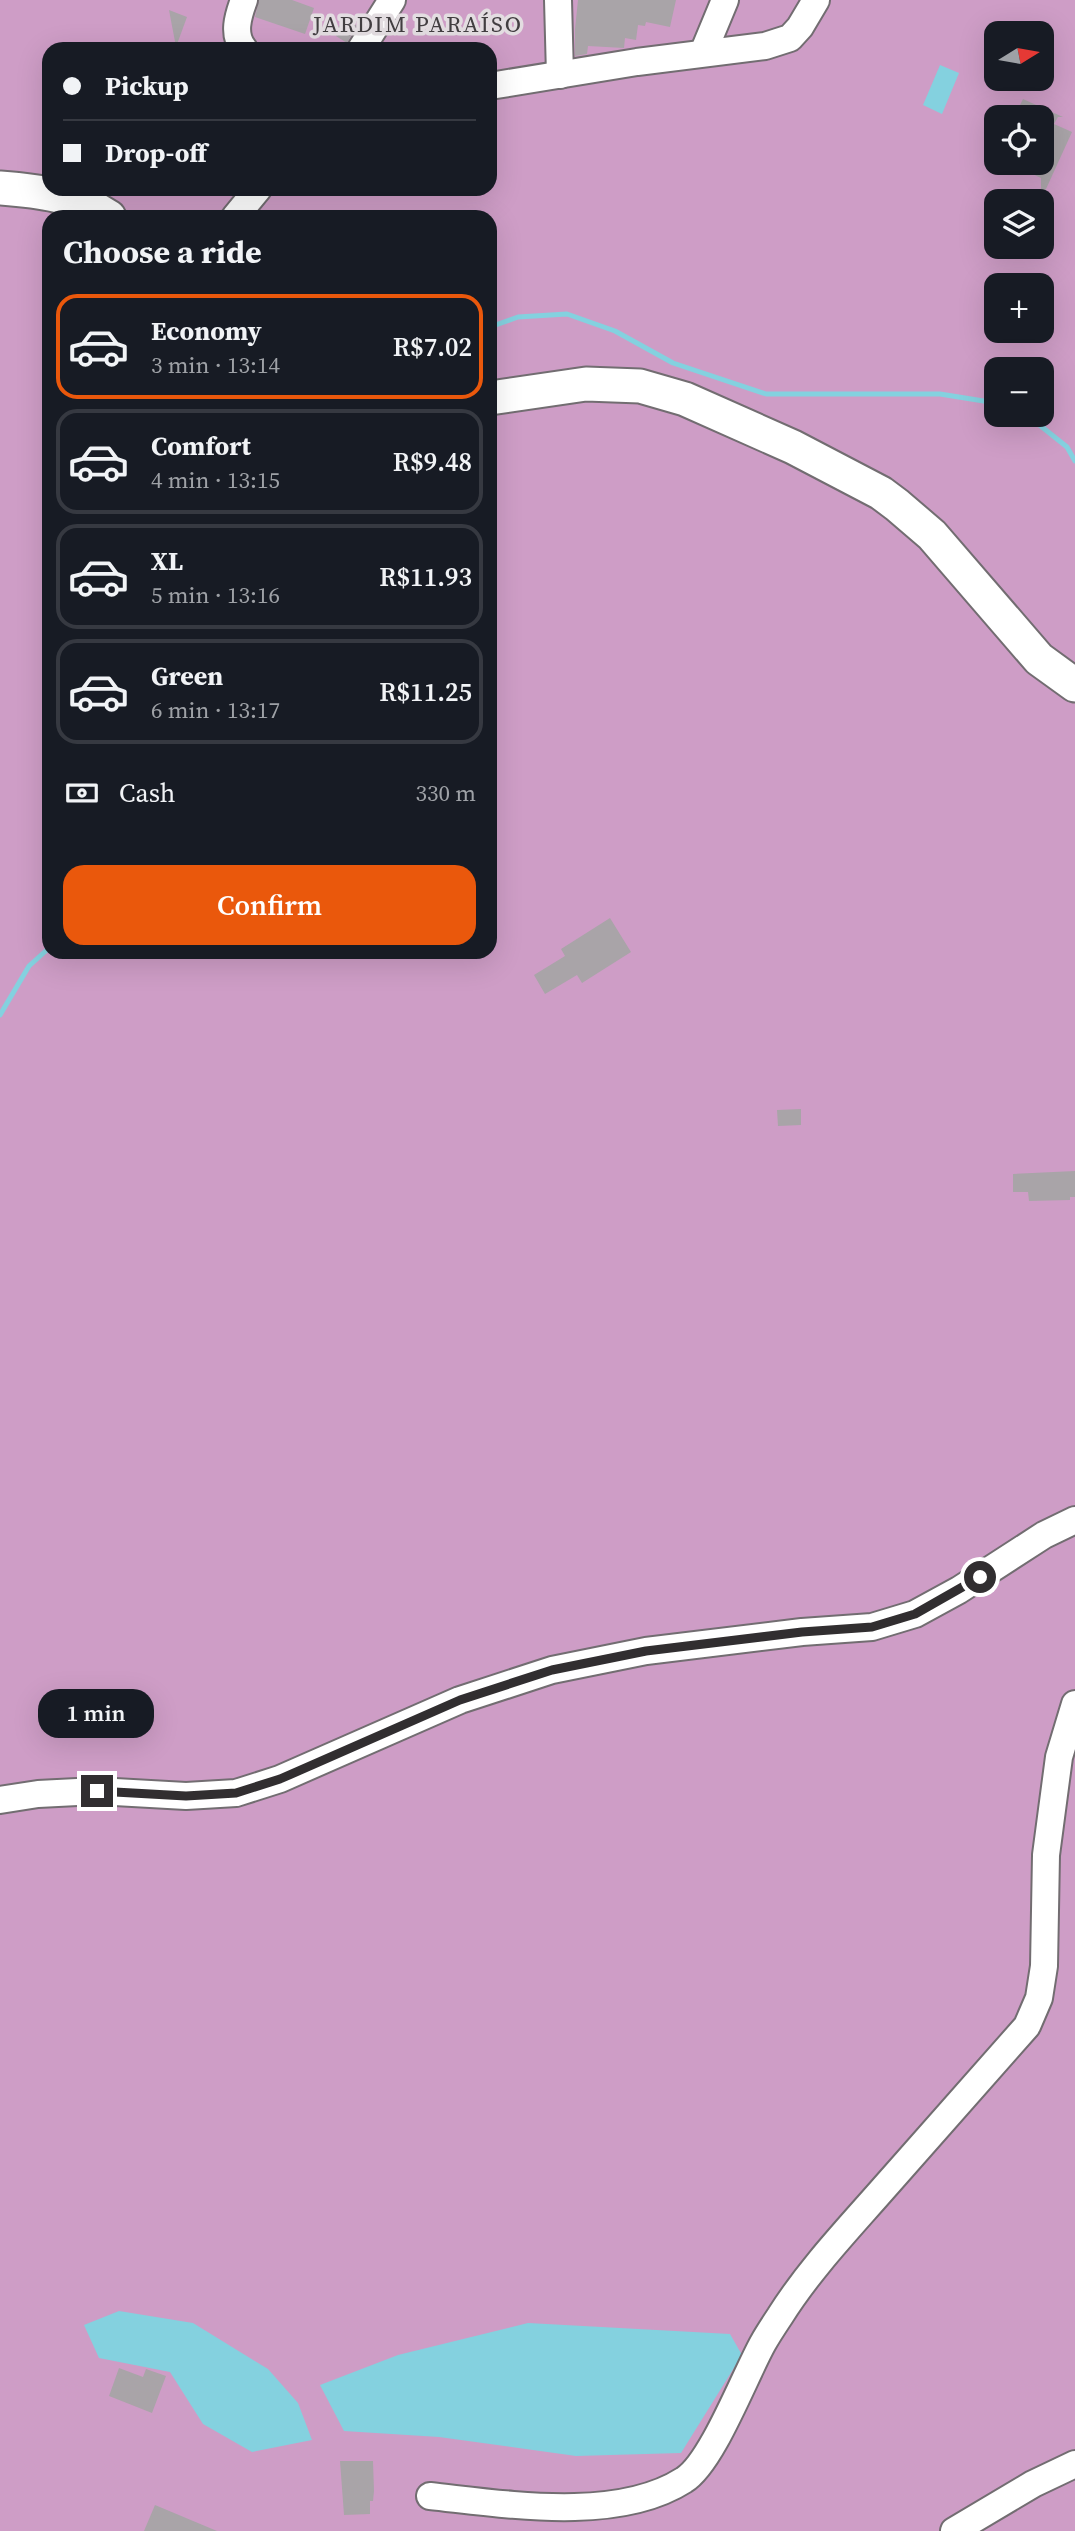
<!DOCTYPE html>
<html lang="en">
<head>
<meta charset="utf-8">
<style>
	body { margin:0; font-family:"Source Serif 4",serif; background:#242831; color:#f1f3f6; height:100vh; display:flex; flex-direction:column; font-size:26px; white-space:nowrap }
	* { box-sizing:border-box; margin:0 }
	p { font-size:23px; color:#9ea1a6 }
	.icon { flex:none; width:38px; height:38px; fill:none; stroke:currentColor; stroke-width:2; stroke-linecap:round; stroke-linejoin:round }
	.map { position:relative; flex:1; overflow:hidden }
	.details { position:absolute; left:42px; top:210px; width:455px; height:749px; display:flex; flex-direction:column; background:#171b24; border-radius:21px; box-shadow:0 7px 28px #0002 }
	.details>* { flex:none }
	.guide { position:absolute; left:42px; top:42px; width:455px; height:154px; border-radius:21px; box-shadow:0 7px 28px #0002; display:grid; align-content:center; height:154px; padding:0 21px; background:#171b24 }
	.needle { width:46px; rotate:79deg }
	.buttons { position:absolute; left:984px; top:21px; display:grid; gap:14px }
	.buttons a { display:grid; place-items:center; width:70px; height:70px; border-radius:14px; background:#171b24; box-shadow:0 7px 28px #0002; font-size:35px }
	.end { position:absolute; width:32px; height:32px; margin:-16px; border:9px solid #312e30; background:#fff; box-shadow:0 0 0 4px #fff }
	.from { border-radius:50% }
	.bubble { position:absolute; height:49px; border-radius:21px; background:#171b24; box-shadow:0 7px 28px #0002; font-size:23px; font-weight:600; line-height:49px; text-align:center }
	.guide b { display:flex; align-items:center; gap:24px; height:66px; font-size:26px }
	.guide b+b { border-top:2px solid #363941 }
	.guide i { width:18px; height:18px; background:#f1f3f6 }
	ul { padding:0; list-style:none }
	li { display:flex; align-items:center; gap:21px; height:105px; margin:0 14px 10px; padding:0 7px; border:4px solid #363941; border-radius:21px }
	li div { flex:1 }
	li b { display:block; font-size:26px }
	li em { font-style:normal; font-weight:600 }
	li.active { border-color:#ea580c }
	li>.icon { width:63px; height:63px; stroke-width:1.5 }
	h2 { padding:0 21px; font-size:32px; line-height:84px }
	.pay { display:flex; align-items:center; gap:18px; height:77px; padding:0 21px; font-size:26px }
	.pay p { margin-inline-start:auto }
	.primary-button { display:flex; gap:14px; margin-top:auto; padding:14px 21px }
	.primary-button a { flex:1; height:80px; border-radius:21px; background:#ea580c; color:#fff; font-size:28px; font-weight:600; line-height:80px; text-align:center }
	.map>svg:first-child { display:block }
	.forest { fill:#ce9dc6; fill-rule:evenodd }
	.water { fill:#84d1df }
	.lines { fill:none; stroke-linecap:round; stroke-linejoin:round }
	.stream { stroke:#84d1df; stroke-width:5 }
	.building { fill:#a9a4a8 }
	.minor-casing { stroke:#726d71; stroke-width:30 }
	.major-casing { stroke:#726d71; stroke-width:37 }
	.minor { stroke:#fff; stroke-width:26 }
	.major { stroke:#fff; stroke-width:33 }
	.route { stroke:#312e30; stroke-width:9 }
	.labels { text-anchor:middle; stroke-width:7; stroke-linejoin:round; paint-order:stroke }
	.neighbourhood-label { font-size:23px; letter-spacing:2px; fill:#423e41; stroke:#e3dde1 }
</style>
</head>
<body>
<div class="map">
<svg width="1075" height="2531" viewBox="0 0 1075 2531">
	<rect width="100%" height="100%" fill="#e3dde1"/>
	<path class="forest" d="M0,0H1075V2531H0ZM996,33H1041V79H996ZM49,49H490V189H49ZM996,117H1041V163H996ZM996,201H1041V247H996ZM49,217H490V952H49ZM996,285H1041V331H996ZM996,369H1041V415H996Z"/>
	<g class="water">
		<path d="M940,65L959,73L942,114L923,105Z"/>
		<path d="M119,2311L193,2323L268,2369L298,2403L312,2440L252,2452L203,2424L170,2372L99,2358L84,2325Z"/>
		<path d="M528,2323L730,2334L742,2355L681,2453L576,2456L439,2437L344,2431L320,2385L398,2355Z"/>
	</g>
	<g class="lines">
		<g class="stream">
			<path d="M490,327L518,317L567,314L615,331L673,363L766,394H940L996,403"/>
			<path d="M1027,415L1067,447L1075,461"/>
			<path d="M0,1015L29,966L49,948"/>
		</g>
	</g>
	<g class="building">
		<path d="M259,0H292L314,8L305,34L255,17Z"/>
		<path d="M578,0H676L670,27L646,22L645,26L638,25L636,40L625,38L624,48L588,46L587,54L575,56V29Z"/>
		<path d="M169,10L187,17L176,47Z"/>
		<path d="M346,19L357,26L347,43L336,36L338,27Z"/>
		<path d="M1023,99L1063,117H1058L1054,124L1072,132L1041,200V178L1009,163H1041V117H1014Z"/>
		<path d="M610,918L631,952L582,983L577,975L545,994L534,975L565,956L561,949Z"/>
		<path d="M801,1109V1125L778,1126L777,1110Z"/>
		<path d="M1075,1171V1197H1070V1200L1029,1201L1028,1192H1013V1174Z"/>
		<path d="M119,2368L143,2377L146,2369L166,2376L152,2413L109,2396Z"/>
		<path d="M340,2461H373L374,2491L373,2501H370V2514L344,2515Z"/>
		<path d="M155,2505L217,2531H144Z"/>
	</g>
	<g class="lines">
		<g class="minor-casing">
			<g id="minor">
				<path d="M558,0L560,75"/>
				<path d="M244,49C232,35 238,16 244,0"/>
				<path d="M361,49L392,0"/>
				<path d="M703,53L725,0"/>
				<path d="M490,86L637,62L765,46L790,38L800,27L816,0"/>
				<path d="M235,217L258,189"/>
				<path d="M0,1800L38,1794L97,1791L186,1796L236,1793L280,1779L460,1700L552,1670L646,1651L802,1632L872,1627L915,1614L959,1590L1044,1535L1075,1520"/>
				<path d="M430,2496C505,2504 617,2523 684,2480C712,2463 745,2375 763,2343C768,2334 774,2325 780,2316C809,2270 847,2230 883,2189C931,2134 979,2080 1027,2026L1039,1998L1044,1966L1046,1855L1059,1757L1075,1704"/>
				<path d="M954,2531L1033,2484L1075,2464"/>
			</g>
		</g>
		<g class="major-casing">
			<g id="major">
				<path d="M0,188C38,191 76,195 109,217"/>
				<path d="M490,398L586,384L640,386L685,399L793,447L881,493L897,505L932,535L1039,659L1075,685"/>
			</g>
		</g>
		<use href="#minor" class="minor"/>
		<use href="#major" class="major"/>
	</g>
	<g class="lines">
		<path class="route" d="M97,1791L186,1796L236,1793L280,1779L460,1700L552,1670L646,1651L802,1632L872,1627L915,1614L980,1577"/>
	</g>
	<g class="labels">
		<g class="neighbourhood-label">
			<text x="418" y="32">JARDIM PARAÍSO</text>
		</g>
	</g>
</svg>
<div class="buttons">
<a><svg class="needle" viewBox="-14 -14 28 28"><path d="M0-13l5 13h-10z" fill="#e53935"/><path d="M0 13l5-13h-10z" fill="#9ea1a6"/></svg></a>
<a><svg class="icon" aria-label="locate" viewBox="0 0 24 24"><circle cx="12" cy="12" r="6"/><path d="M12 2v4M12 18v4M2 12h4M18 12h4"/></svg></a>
<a><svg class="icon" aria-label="layers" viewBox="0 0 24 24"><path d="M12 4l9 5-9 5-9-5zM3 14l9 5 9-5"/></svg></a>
<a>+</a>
<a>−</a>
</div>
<i class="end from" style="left:980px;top:1577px"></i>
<i class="end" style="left:97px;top:1791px"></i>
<div class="bubble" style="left:38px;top:1689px;width:116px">1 min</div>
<div class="guide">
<b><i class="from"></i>Pickup</b>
<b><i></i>Drop-off</b>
</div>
<section class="details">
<h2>Choose a ride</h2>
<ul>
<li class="active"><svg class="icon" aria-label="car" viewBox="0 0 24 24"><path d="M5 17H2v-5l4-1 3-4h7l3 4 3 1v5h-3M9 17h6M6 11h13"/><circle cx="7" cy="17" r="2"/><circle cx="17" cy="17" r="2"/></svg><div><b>Economy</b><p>3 min · 13:14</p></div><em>R$7.02</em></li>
<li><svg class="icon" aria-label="car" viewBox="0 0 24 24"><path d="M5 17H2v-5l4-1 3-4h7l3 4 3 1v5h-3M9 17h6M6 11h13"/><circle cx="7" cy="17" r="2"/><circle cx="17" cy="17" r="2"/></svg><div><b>Comfort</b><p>4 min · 13:15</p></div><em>R$9.48</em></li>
<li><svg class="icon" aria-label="car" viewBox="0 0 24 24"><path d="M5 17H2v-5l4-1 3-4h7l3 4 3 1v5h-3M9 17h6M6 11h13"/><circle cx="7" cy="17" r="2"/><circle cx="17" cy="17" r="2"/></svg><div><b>XL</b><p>5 min · 13:16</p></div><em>R$11.93</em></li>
<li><svg class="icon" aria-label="car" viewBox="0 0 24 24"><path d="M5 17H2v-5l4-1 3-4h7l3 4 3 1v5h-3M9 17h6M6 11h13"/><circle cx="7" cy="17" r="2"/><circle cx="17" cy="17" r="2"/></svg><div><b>Green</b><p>6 min · 13:17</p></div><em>R$11.25</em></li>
</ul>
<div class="pay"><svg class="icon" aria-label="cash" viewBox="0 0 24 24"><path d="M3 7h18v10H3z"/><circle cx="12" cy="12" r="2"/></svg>Cash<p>330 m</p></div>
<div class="primary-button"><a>Confirm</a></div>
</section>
</div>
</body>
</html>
